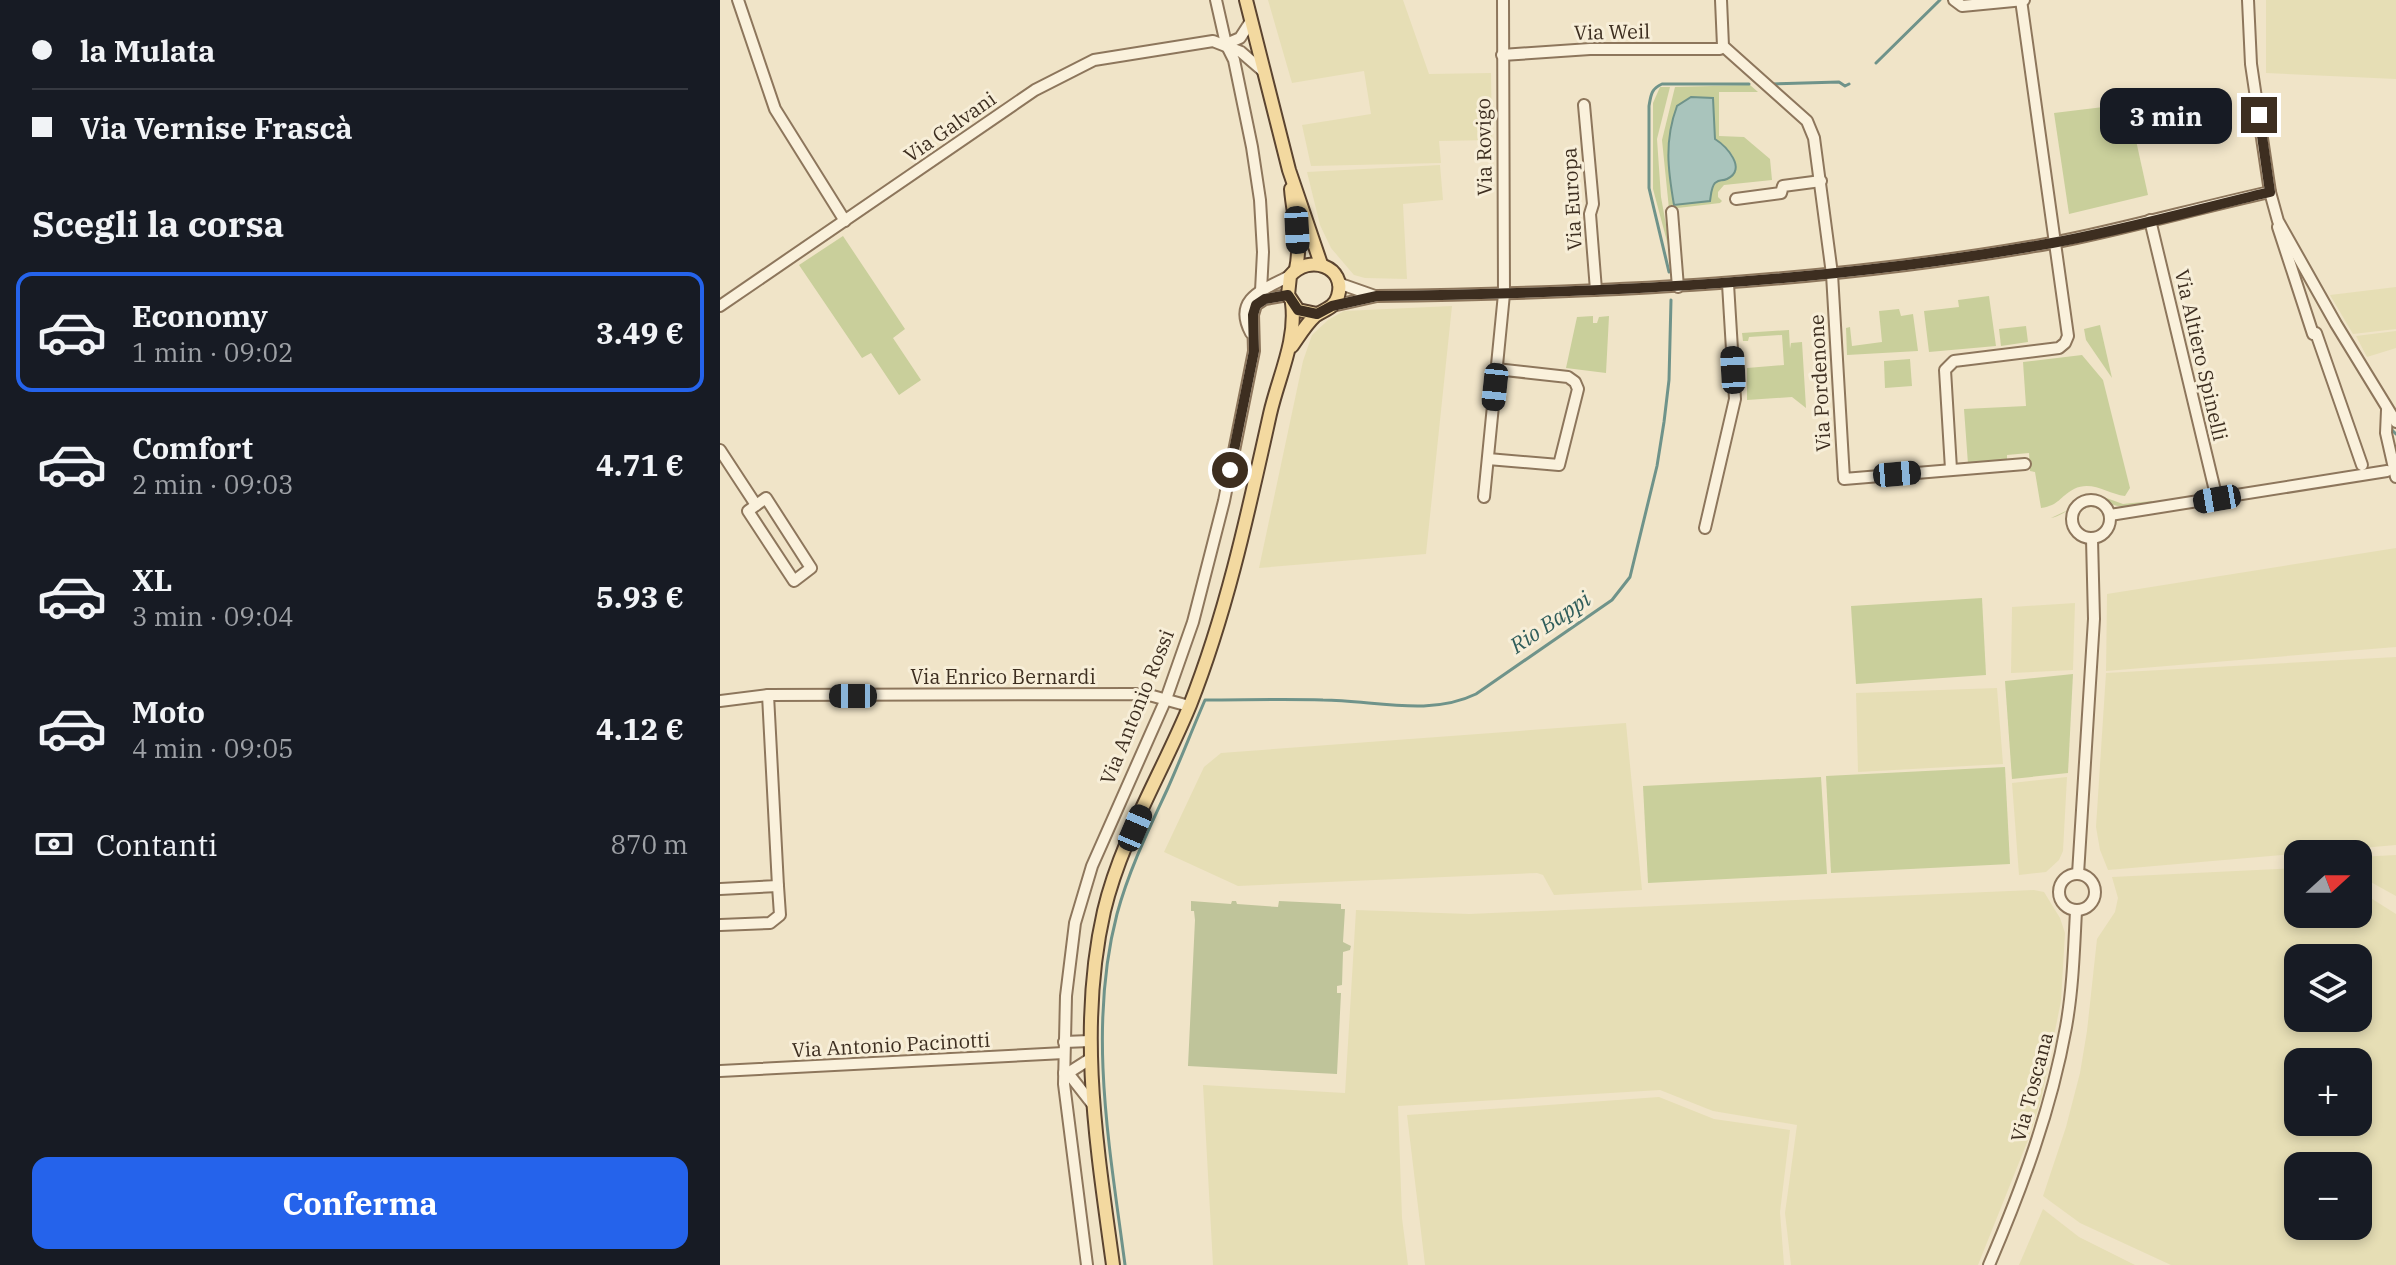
<!DOCTYPE html>
<html lang="it">
<head>
<meta charset="utf-8">
<style>
	body { margin:0; font-family:"IBM Plex Serif",serif; background:#242831; color:#f1f3f6; height:100vh; display:flex; flex-direction:column; font-size:30px; white-space:nowrap }
	* { box-sizing:border-box; margin:0 }
	p { font-size:26px; color:#9ea1a6 }
	.icon { flex:none; width:44px; height:44px; fill:none; stroke:currentColor; stroke-width:2; stroke-linecap:round; stroke-linejoin:round }
	.map { position:relative; flex:1; overflow:hidden }
	.panel { display:flex; flex-direction:column; background:#171b24; width:720px }
	.panel>* { flex:none }
	.top-card { display:grid; align-content:center; height:176px; padding:0 32px; background:#171b24 }
	.needle { width:52px; rotate:69deg }
	.tools { position:absolute; left:1564px; top:840px; display:grid; gap:16px }
	.tools a { display:grid; place-items:center; width:88px; height:88px; border-radius:16px; background:#171b24; box-shadow:0 4px 12px #0003; font-size:40px }
	.end { position:absolute; width:36px; height:36px; margin:-18px; border:10px solid #3d2e20; background:#fff; box-shadow:0 0 0 4px #fff }
	.from { border-radius:50% }
	.bubble { position:absolute; height:56px; border-radius:16px; background:#171b24; box-shadow:0 4px 12px #0003; font-size:26px; font-weight:700; line-height:56px; text-align:center }
	.car { position:absolute; width:24px; height:48px; margin:-24px -12px; border-radius:10px; box-shadow:0 0 6px 2px #0007; background:linear-gradient(#222 24%,#8ab4d8 0 40%,#222 0 76%,#8ab4d8 0 86%,#222 0) }
	.top-card b { display:flex; align-items:center; gap:28px; height:76px; font-size:30px }
	.top-card b+b { border-top:2px solid #363941 }
	.top-card i { width:20px; height:20px; background:#f1f3f6 }
	ul { padding:0; list-style:none }
	li { display:flex; align-items:center; gap:24px; height:120px; margin:0 16px 12px; padding:0 16px; border:4px solid transparent; border-radius:16px }
	li div { flex:1 }
	li b { display:block; font-size:30px }
	li em { font-style:normal; font-weight:700 }
	li.selected { border-color:#2563eb }
	li>.icon { width:72px; height:72px; stroke-width:1.5 }
	h2 { padding:0 32px; font-size:36px; line-height:96px }
	.pay { display:flex; align-items:center; gap:20px; height:88px; padding:0 32px; font-size:30px }
	.pay p { margin-inline-start:auto }
	.button { display:flex; gap:16px; margin-top:auto; padding:16px 32px }
	.button a { flex:1; height:92px; border-radius:16px; background:#2563eb; color:#fff; font-size:32px; font-weight:700; line-height:92px; text-align:center }
	main { display:flex; flex:1; min-height:0 }
	.map>svg:first-child { display:block }
	.farmland { fill:#e6deb5; fill-rule:evenodd }
	.green { fill:#c9cf9b; fill-rule:evenodd }
	.cemetery { fill:#bfc49a }
	.water { fill:#a9c4bc; stroke:#6f938a; stroke-width:2 }
	.lines { fill:none; stroke-linecap:round; stroke-linejoin:round }
	.stream { stroke:#6f938a; stroke-width:3 }
	.minor-casing { stroke:#8d765c; stroke-width:14 }
	.major-casing { stroke:#5b4430; stroke-width:16 }
	.minor { stroke:#faf1dc; stroke-width:10 }
	.major { stroke:#f3d9a0; stroke-width:12 }
	.route { stroke:#3d2e20; stroke-width:10 }
	.labels { text-anchor:middle; stroke-width:6; stroke-linejoin:round; paint-order:stroke }
	.street-label { font-size:20px; fill:#3d2e20; stroke:#f7eed8 }
	.water-label { font-size:22px; font-style:italic; fill:#2f5d5a; stroke:#f7eed8 }
</style>
</head>
<body>
<main>
<section class="panel">
<div class="top-card">
<b><i class="from"></i>la Mulata</b>
<b><i></i>Via Vernise Frascà</b>
</div>
<h2>Scegli la corsa</h2>
<ul>
<li class="selected"><svg class="icon" aria-label="car" viewBox="0 0 24 24"><path d="M5 17H2v-5l4-1 3-4h7l3 4 3 1v5h-3M9 17h6M6 11h13"/><circle cx="7" cy="17" r="2"/><circle cx="17" cy="17" r="2"/></svg><div><b>Economy</b><p>1 min · 09:02</p></div><em>3.49 €</em></li>
<li><svg class="icon" aria-label="car" viewBox="0 0 24 24"><path d="M5 17H2v-5l4-1 3-4h7l3 4 3 1v5h-3M9 17h6M6 11h13"/><circle cx="7" cy="17" r="2"/><circle cx="17" cy="17" r="2"/></svg><div><b>Comfort</b><p>2 min · 09:03</p></div><em>4.71 €</em></li>
<li><svg class="icon" aria-label="car" viewBox="0 0 24 24"><path d="M5 17H2v-5l4-1 3-4h7l3 4 3 1v5h-3M9 17h6M6 11h13"/><circle cx="7" cy="17" r="2"/><circle cx="17" cy="17" r="2"/></svg><div><b>XL</b><p>3 min · 09:04</p></div><em>5.93 €</em></li>
<li><svg class="icon" aria-label="car" viewBox="0 0 24 24"><path d="M5 17H2v-5l4-1 3-4h7l3 4 3 1v5h-3M9 17h6M6 11h13"/><circle cx="7" cy="17" r="2"/><circle cx="17" cy="17" r="2"/></svg><div><b>Moto</b><p>4 min · 09:05</p></div><em>4.12 €</em></li>
</ul>
<div class="pay"><svg class="icon" aria-label="cash" viewBox="0 0 24 24"><path d="M3 7h18v10H3z"/><circle cx="12" cy="12" r="2"/></svg>Contanti<p>870 m</p></div>
<div class="button"><a>Conferma</a></div>
</section>
<div class="map">
<svg width="1676" height="1265" viewBox="0 0 1676 1265">
	<rect width="100%" height="100%" fill="#f0e4c8"/>
	<g class="farmland">
		<path d="M683,0L709,74L771,73L772,140L719,141L721,163L591,166L582,125L651,114L644,71L572,83L548,0Z"/>
		<path d="M1546,0H1676V79L1546,73Z"/>
		<path d="M720,165L723,200L683,204L687,279L645,278L634,275L611,248L600,225L587,172Z"/>
		<path d="M1676,287V329L1633,334L1610,295Z"/>
		<path d="M732,306L706,554L539,568L583,361L592,335L608,320L624,311Z"/>
		<path d="M1676,331V348L1647,357L1636,336Z"/>
		<path d="M1676,548V647L1386,671L1387,594Z"/>
		<path d="M1355,603L1353,670L1291,673L1292,607Z"/>
		<path d="M1676,657V845L1388,870L1380,850L1376,827L1386,673Z"/>
		<path d="M1277,688L1283,764L1138,772L1136,693Z"/>
		<path d="M906,723L922,890L834,895L823,875L817,873L518,886L444,852L484,767L501,753Z"/>
		<path d="M1347,777L1343,851L1339,860L1326,872L1299,875L1292,783Z"/>
		<path d="M1676,855V896L1638,875V857Z"/>
		<path d="M1578,868V914H1638V890L1676,914V1265H1451L1360,1223L1323,1196L1346,1127L1360,1073L1367,1031L1377,939L1395,912L1398,898L1392,877ZM1578,958H1638V1018H1578ZM1578,1062H1638V1122H1578ZM1578,1166H1638V1226H1578Z"/>
		<path d="M1314,890L1324,892L1340,918L1345,933L1341,1001L1321,1100L1308,1140L1258,1265H1071L1065,1213L1077,1125L993,1111L940,1090L678,1106L682,1218L688,1265H493L483,1085L625,1093L636,910L749,914Z"/>
		<path d="M939,1097L994,1119L1070,1130L1060,1212L1064,1265H705L687,1115Z"/>
		<path d="M1323,1209L1359,1237L1415,1265H1299Z"/>
	</g>
	<g class="green">
		<path d="M1030,85L1038,92H999V136L1024,137L1050,159L1052,180L1004,185L998,192V197L1002,201L1000,203L949,209L942,140L955,87ZM993,98L995,139C1015,150 1028,175 997,181L993,185Z"/>
		<path d="M940,87H950L937,139L941,197L953,264L933,189V103Z"/>
		<path d="M1408,104L1428,195L1349,214L1334,113Z"/>
		<path d="M123,236L185,329L173,338L201,380L179,395L151,353L142,358L79,265Z"/>
		<path d="M1269,296L1276,346L1209,352L1204,311L1239,307L1238,300Z"/>
		<path d="M1179,309L1181,316L1193,314L1198,351L1127,355L1126,328L1130,327L1132,346L1162,342L1159,311Z"/>
		<path d="M873,316V323H877L879,317L889,316L886,373L846,368L857,317Z"/>
		<path d="M1380,325L1392,378L1366,340L1364,329Z"/>
		<path d="M1306,326L1308,342L1281,346L1279,329Z"/>
		<path d="M1069,330L1070,349L1071,343L1082,342L1086,408L1072,397L1027,400V368L1064,365L1062,335L1029,337L1028,341H1023L1022,333Z"/>
		<path d="M1362,355L1383,380L1410,488L1405,496C1388,494 1372,480 1354,489C1339,497 1340,505 1321,508L1315,472L1310,471L1309,453L1287,455V460L1248,464L1244,409L1306,406L1303,362Z"/>
		<path d="M1190,359L1192,386L1165,388L1164,361Z"/>
		<path d="M1369,495H1378L1403,504L1432,501V504C1420,505 1405,509 1394,505C1385,502 1379,496 1369,497C1355,499 1350,514 1331,518L1348,510L1357,500Z"/>
		<path d="M1262,598L1266,675L1136,684L1131,606Z"/>
		<path d="M1353,674L1348,773L1292,779L1285,681Z"/>
		<path d="M1285,767L1290,864L1111,873L1106,776Z"/>
		<path d="M1101,777L1107,874L928,883L923,786Z"/>
	</g>
	<path class="cemetery" d="M471,901L511,904L512,901H516L517,904L558,907L559,901L621,904V909H625L623,942L631,946L630,950L623,952L622,985L617,986V993H621L617,1074L468,1066L475,920L474,911H471Z"/>
	<path class="water" d="M971,97L993,98L995,139C1006,146 1028,169 1007,179C1001,182 1001,178 995,183C991,187 991,196 990,201L954,205C948,170 944,141 957,106Z"/>
	<g class="lines">
		<g class="stream">
			<path d="M1156,63L1220,0"/>
			<path d="M1052,84L1119,82L1125,86L1129,84"/>
			<path d="M949,272L929,188V106C931,95 931,89 942,84H1029"/>
			<path d="M1671,429L1676,434"/>
			<path d="M405,1265C390,1150 367,1029 397,914C409,870 428,831 447,790C460,761 472,730 485,700C524,700 564,699 603,700C653,700 709,717 756,694L892,600L910,577L937,466L944,422L949,380L951,300"/>
		</g>
		<g class="minor-casing">
			<g id="minor">
				<path d="M18,0L55,109L125,221"/>
				<path d="M496,0L506,44L514,60L532,147L540,200L543,252L541,291"/>
				<path d="M1001,0L1003,46L1087,121L1094,138L1112,274L1124,479L1305,464"/>
				<path d="M1234,0L1242,6L1304,0"/>
				<path d="M1528,0L1531,64L1550,192L1558,221L1616,324L1676,422"/>
				<path d="M506,44L520,38L531,21"/>
				<path d="M782,55L870,49H1000L1003,46"/>
				<path d="M864,105L873,204L870,214L876,290"/>
				<path d="M1016,199L1061,193L1063,186L1101,181"/>
				<path d="M952,212L958,287"/>
				<path d="M1430,220L1497,499"/>
				<path d="M1558,227L1593,334"/>
				<path d="M618,283L655,296"/>
				<path d="M0,306L315,90L374,60L493,41L521,52L543,71"/>
				<path d="M612,306L657,296C883,293 1109,283 1332,243C1405,229 1477,208 1550,192"/>
				<path d="M531,333C512,298 545,289 570,276"/>
				<path d="M1596,333L1642,465"/>
				<path d="M1667,410L1666,433L1676,477"/>
				<path d="M0,450L36,505"/>
				<path d="M768,459L839,465L858,389L855,382L848,377L776,369"/>
				<path d="M1231,469L1225,370L1234,361L1339,348L1345,343L1348,336L1301,0"/>
				<path d="M764,497L784,294L783,0"/>
				<path d="M46,498L91,568L74,581L28,511Z"/>
				<circle cx="1371" cy="519" r="19"/>
				<path d="M1390,515L1667,471"/>
				<path d="M985,528L1015,399L1008,284"/>
				<path d="M0,701L48,695L415,694L429,695L469,706"/>
				<circle cx="1357" cy="892" r="18"/>
				<path d="M1358,874L1374,619L1372,539"/>
				<path d="M0,889L58,886L48,695"/>
				<path d="M0,925L50,923L60,915L58,886"/>
				<path d="M344,1042L370,1041"/>
				<path d="M0,1071L344,1053"/>
				<path d="M344,1073H348L373,1105"/>
				<path d="M348,1073L370,1059"/>
				<path d="M367,1265L344,1084L346,996L355,923L372,866L446,699L473,622L504,501L534,351L533,315L536,305L545,299L568,295"/>
				<path d="M1269,1265C1302,1188 1331,1110 1346,1027C1353,988 1354,949 1356,911"/>
			</g>
		</g>
		<g class="major-casing">
			<g id="major">
				<path d="M526,0L569,170L601,264"/>
				<path d="M571,189C573,216 582,242 576,269"/>
				<path d="M572,346C579,336 586,324 595,316C604,309 614,309 618,296C627,267 589,253 570,276L568,295L578,310L597,314"/>
				<path d="M393,1265C377,1148 357,1029 384,911C401,839 442,773 470,705C507,611 528,513 550,414C558,378 577,341 572,303"/>
			</g>
		</g>
		<use href="#minor" class="minor"/>
		<use href="#major" class="major"/>
	</g>
	<g class="lines">
		<path class="route" d="M510,470L534,351L533,315L536,305L545,299L568,295L578,310L597,314L612,306L657,296C883,293 1109,283 1332,243C1405,230 1478,209 1550,192L1539,115"/>
	</g>
	<g class="labels">
		<g class="street-label">
			<text transform="translate(892 32) rotate(-1)" y="7">Via Weil</text>
			<text transform="translate(230 127) rotate(-35)" y="7">Via Galvani</text>
			<text transform="translate(764 147) rotate(-91)" y="7">Via Rovigo</text>
			<text transform="translate(852 199) rotate(-93)" y="7">Via Europa</text>
			<text transform="translate(1481 355) rotate(77)" y="7">Via Altiero Spinelli</text>
			<text transform="translate(1100 383) rotate(-93)" y="7">Via Pordenone</text>
			<text x="283" y="684">Via Enrico Bernardi</text>
			<text transform="translate(417 707) rotate(-68)" y="7">Via Antonio Rossi</text>
			<text transform="translate(171 1045) rotate(-3)" y="7">Via Antonio Pacinotti</text>
			<text transform="translate(1312 1087) rotate(-75)" y="7">Via Toscana</text>
		</g>
		<g class="water-label">
			<text transform="translate(830 622) rotate(-34)" y="8">Rio Bappi</text>
		</g>
	</g>
</svg>
<div class="tools">
<a><svg class="needle" viewBox="-14 -14 28 28"><path d="M0-13l5 13h-10z" fill="#e53935"/><path d="M0 13l5-13h-10z" fill="#9ea1a6"/></svg></a>
<a><svg class="icon" aria-label="layers" viewBox="0 0 24 24"><path d="M12 4l9 5-9 5-9-5zM3 14l9 5 9-5"/></svg></a>
<a>+</a>
<a>−</a>
</div>
<i class="end from" style="left:510px;top:470px"></i>
<i class="end" style="left:1539px;top:115px"></i>
<div class="bubble" style="left:1380px;top:88px;width:132px">3 min</div>
<i class="car" style="left:577px;top:230px;rotate:177deg"></i>
<i class="car" style="left:1013px;top:370px;rotate:357deg"></i>
<i class="car" style="left:775px;top:387px;rotate:186deg"></i>
<i class="car" style="left:1177px;top:474px;rotate:85deg"></i>
<i class="car" style="left:1497px;top:499px;rotate:260deg"></i>
<i class="car" style="left:133px;top:696px;rotate:270deg"></i>
<i class="car" style="left:415px;top:828px;rotate:23deg"></i>
</div>
</main>
</body>
</html>
